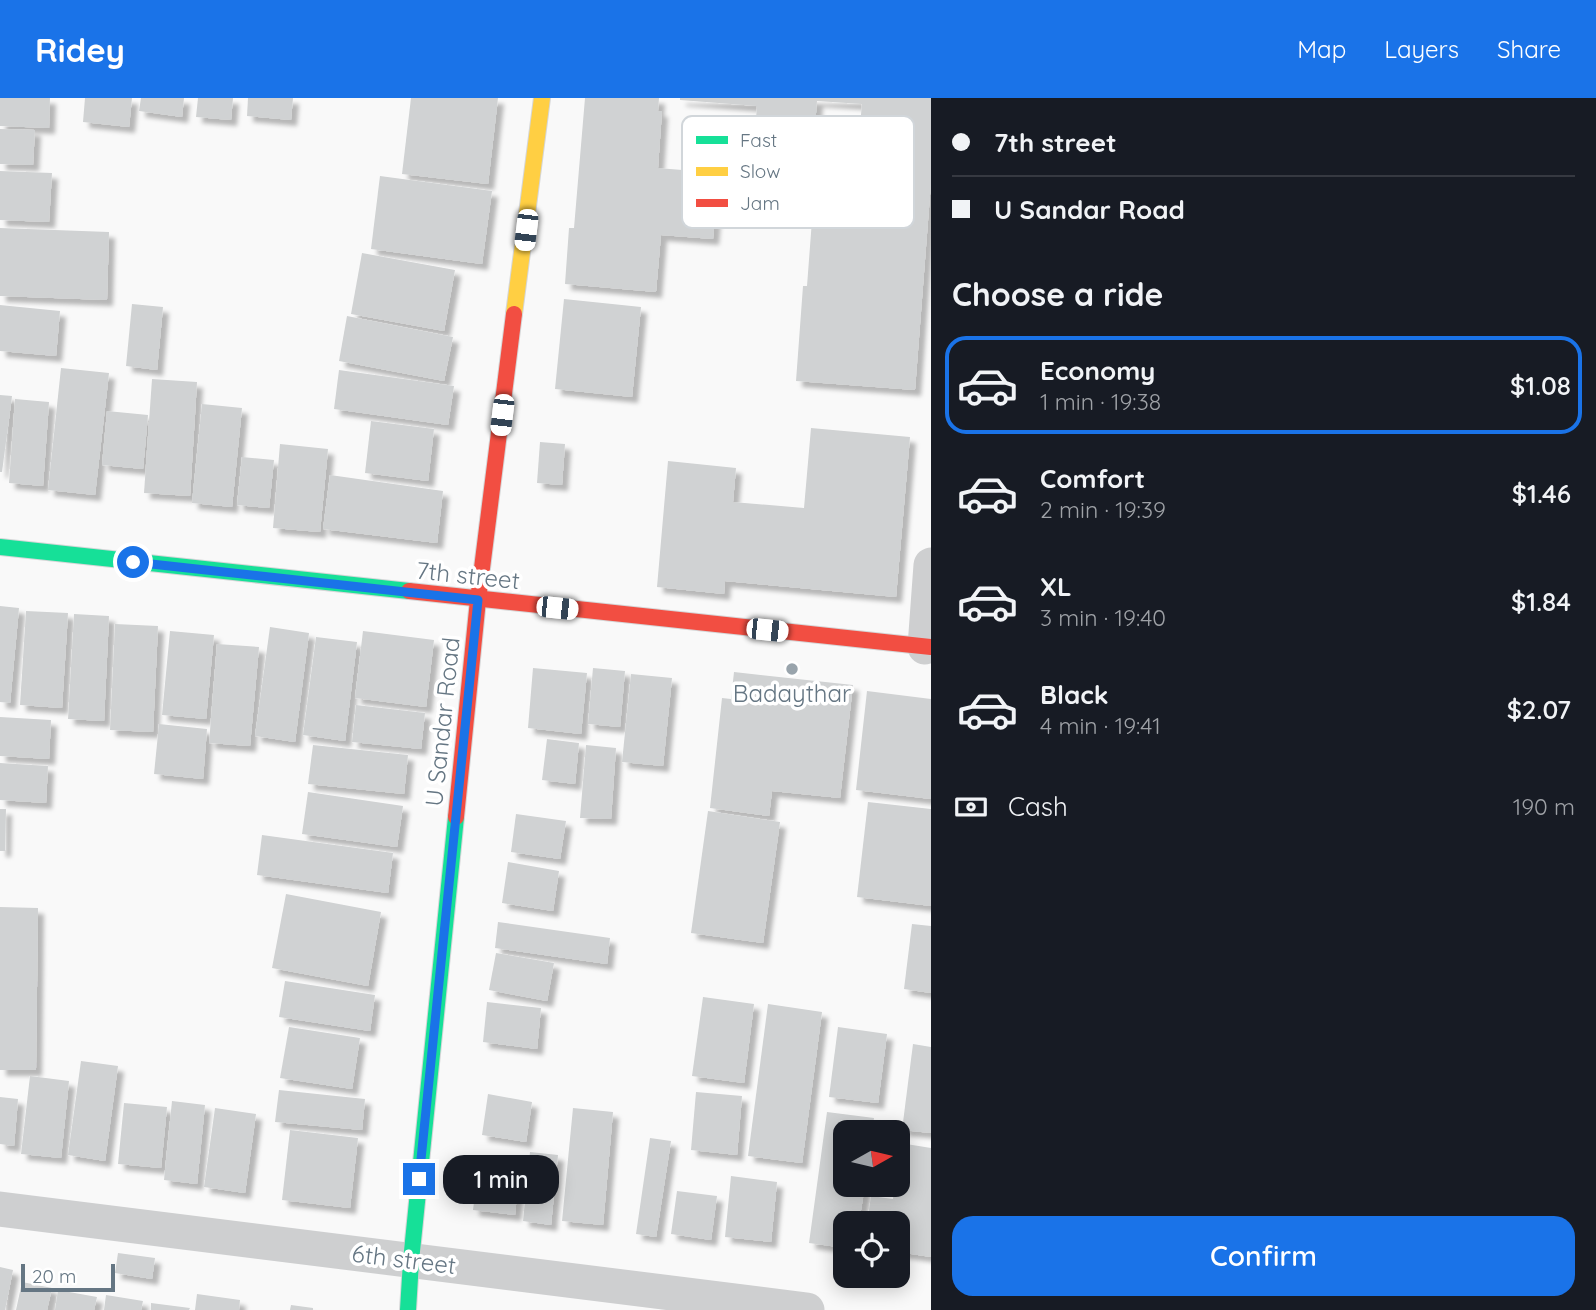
<!DOCTYPE html>
<html lang="en">
<head>
<meta charset="utf-8">
<style>
	body { margin:0; font-family:Quicksand,sans-serif; background:#20242c; color:#f1f3f6; height:100vh; display:flex; flex-direction:column; font-size:26px; white-space:nowrap }
	* { box-sizing:border-box; margin:0 }
	p { font-size:23px; color:#9ea1a6 }
	.icon { flex:none; width:38px; height:38px; fill:none; stroke:currentColor; stroke-width:2; stroke-linecap:round; stroke-linejoin:round }
	.map { position:relative; flex:1; overflow:hidden }
	.side { display:flex; flex-direction:column; background:#171b24; width:665px }
	.side>* { flex:none }
	.banner { display:grid; align-content:center; height:154px; padding:0 21px; background:#171b24 }
	.needle { width:46px; rotate:82deg }
	.fabs { position:absolute; left:833px; top:1022px; display:grid; gap:14px }
	.fabs a { display:grid; place-items:center; width:77px; height:77px; border-radius:14px; background:#171b24; box-shadow:0 4px 18px #0003; font-size:35px }
	.scale { position:absolute; left:21px; bottom:18px; width:94px; box-sizing:border-box; padding-left:7px; border:4px solid #657683; border-top:0; font-size:19px; line-height:24px; white-space:nowrap; color:#657683; -webkit-text-stroke:5px #fff; paint-order:stroke }
	.end { position:absolute; width:32px; height:32px; margin:-16px; border:9px solid #1a73e8; background:#fff; box-shadow:0 0 0 4px #fff }
	.from { border-radius:50% }
	.bubble { position:absolute; height:49px; border-radius:21px; background:#171b24; box-shadow:0 4px 18px #0003; font-size:23px; font-weight:600; line-height:49px; text-align:center }
	.car { position:absolute; width:21px; height:42px; margin:-21px -10px; border-radius:9px; box-shadow:0 0 5px 2px #0007; background:linear-gradient(#fff 24%,#345 0 40%,#fff 0 76%,#345 0 86%,#fff 0) }
	.banner b { display:flex; align-items:center; gap:24px; height:66px; font-size:26px }
	.banner b+b { border-top:2px solid #363941 }
	.banner i { width:18px; height:18px; background:#f1f3f6 }
	ul { padding:0; list-style:none }
	li { display:flex; align-items:center; gap:21px; height:98px; margin:0 14px 10px; padding:0 7px; border:4px solid transparent; border-radius:21px }
	li div { flex:1 }
	li b { display:block; font-size:26px }
	li em { font-style:normal; font-weight:600 }
	li.selected { border-color:#1a73e8 }
	li>.icon { width:63px; height:63px; stroke-width:1.5 }
	h2 { padding:0 21px; font-size:32px; line-height:84px }
	.pay { display:flex; align-items:center; gap:18px; height:77px; padding:0 21px; font-size:26px }
	.pay p { margin-inline-start:auto }
	.button { display:flex; gap:14px; margin-top:auto; padding:14px 21px }
	.button a { flex:1; height:80px; border-radius:21px; background:#1a73e8; color:#fff; font-size:28px; font-weight:600; line-height:80px; text-align:center }
	header { display:flex; align-items:center; gap:42px; box-sizing:border-box; height:98px; padding:0 35px; background:#1a73e8; color:#fff }
	header strong { font-size:33px }
	nav { display:flex; gap:38px; margin-inline-start:auto; font-size:24px }
	main { display:flex; flex:1; min-height:0 }
	.map>svg:first-child { display:block }
	.building { fill:#d0d2d3; filter:url(#shadow) }
	.lines { fill:none; stroke-linecap:round; stroke-linejoin:round }
	.fast-casing { stroke:#d5d6d7; stroke-width:18 }
	.slow-casing { stroke:#d5d6d7; stroke-width:18 }
	.jam-casing { stroke:#d5d6d7; stroke-width:18 }
	.street { stroke:#cecfd0; stroke-width:35 }
	.fast { stroke:#16e098; stroke-width:16 }
	.slow { stroke:#ffcf43; stroke-width:16 }
	.jam { stroke:#f24e42; stroke-width:16 }
	.route { stroke:#1a73e8; stroke-width:9 }
	.poi-dot { fill:#99a4ac; stroke:#fff; stroke-width:2.5 }
	.labels { text-anchor:middle; stroke-width:7; stroke-linejoin:round; paint-order:stroke }
	.street-label { font-size:24px; fill:#657683; stroke:#fff }
	.poi-label { font-size:24px; fill:#657683; stroke:#fff }
	.key { fill:#fff; stroke:#d1d6da; stroke-width:2 }
	.key-label { font-size:19px; fill:#657683 }
</style>
</head>
<body>
<header>
<strong>Ridey</strong>
<nav><a>Map</a><a>Layers</a><a>Share</a></nav>
</header>
<main>
<div class="map">
<svg width="931" height="1212" viewBox="0 0 931 1212">
	<defs>
		<filter id="shadow"><feDropShadow dx="6" dy="6" stdDeviation="2" flood-color="#0004"/></filter>
	</defs>
	<rect width="100%" height="100%" fill="#f9f9f9"/>
	<g class="building">
		<path d="M0,0H50L49,30L0,28Z"/>
		<path d="M85,0H132L129,29L83,24Z"/>
		<path d="M141,0H184L182,19L139,13Z"/>
		<path d="M198,0H233L231,22L196,19Z"/>
		<path d="M248,0H293L291,22L247,18Z"/>
		<path d="M411,0H498L488,86L402,76Z"/>
		<path d="M585,0H659L658,13H662L658,70L719,75L713,141L661,137L656,194L565,186L569,130H574Z"/>
		<path d="M680,0H931V84L915,292L796,283L803,188H807L817,56L857,59L862,6L817,3L810,87L751,82L757,8L680,2Z"/>
		<path d="M0,31L35,32L33,67L0,66Z"/>
		<path d="M0,73L52,75L49,124L0,122Z"/>
		<path d="M380,78L492,93L482,166L371,151Z"/>
		<path d="M0,130L109,134L107,202L0,198Z"/>
		<path d="M362,155L455,172L444,233L351,216Z"/>
		<path d="M564,201L641,209L632,299L555,291Z"/>
		<path d="M132,206L163,209L157,272L126,268Z"/>
		<path d="M0,207L60,213L56,258L0,253Z"/>
		<path d="M347,218L453,239L444,283L339,263Z"/>
		<path d="M61,270L109,275L95,397L48,392Z"/>
		<path d="M339,272L454,288L448,327L334,311Z"/>
		<path d="M152,281L197,284L190,398L144,395Z"/>
		<path d="M0,297L12,298L2,374H0Z"/>
		<path d="M15,301L49,304L43,388L9,385Z"/>
		<path d="M202,306L242,310L232,409L192,405Z"/>
		<path d="M107,313L148,317L143,371L102,367Z"/>
		<path d="M371,323L434,331L428,383L365,375Z"/>
		<path d="M811,330L910,339L896,499L725,483L724,496L657,489L668,363L736,370L733,404L804,410Z"/>
		<path d="M540,344L565,346L562,387L537,385Z"/>
		<path d="M280,346L328,351L320,434L273,430Z"/>
		<path d="M242,359L274,362L269,410L237,407Z"/>
		<path d="M330,377L443,393L437,445L323,431Z"/>
		<path d="M0,508L19,510L10,605L0,604Z"/>
		<path d="M26,513L68,515L62,610L20,607Z"/>
		<path d="M74,516L109,518L104,623L68,621Z"/>
		<path d="M115,526L158,528L153,634L110,632Z"/>
		<path d="M270,529L309,535L295,644L255,638Z"/>
		<path d="M170,533L214,537L206,621L162,617Z"/>
		<path d="M363,533L434,542L426,609L355,600Z"/>
		<path d="M316,539L357,544L345,643L303,637Z"/>
		<path d="M217,546L259,549L250,648L209,645Z"/>
		<path d="M533,570L587,575L581,636L528,630Z"/>
		<path d="M593,570L625,573L620,629L588,626Z"/>
		<path d="M734,574L853,587L840,700L772,693L769,718L710,710L722,600L731,601Z"/>
		<path d="M631,576L672,580L663,668L622,664Z"/>
		<path d="M867,593L931,601V701L856,692Z"/>
		<path d="M356,607L425,615L421,651L352,644Z"/>
		<path d="M0,619L51,622L49,661L0,658Z"/>
		<path d="M159,626L207,631L203,681L154,676Z"/>
		<path d="M547,641L579,645L575,686L542,682Z"/>
		<path d="M313,647L408,657L404,696L308,686Z"/>
		<path d="M586,647L616,650L611,721L580,720Z"/>
		<path d="M0,665L48,668L46,705L0,702Z"/>
		<path d="M308,694L403,708L397,749L302,736Z"/>
		<path d="M868,704L931,711V808L857,799Z"/>
		<path d="M0,711H6L5,753H0Z"/>
		<path d="M708,713L780,724L763,845L691,835Z"/>
		<path d="M516,716L566,723L560,761L511,754Z"/>
		<path d="M262,737L393,755L388,795L257,777Z"/>
		<path d="M508,764L559,773L553,813L502,805Z"/>
		<path d="M286,796L381,814L368,888L272,870Z"/>
		<path d="M0,809L38,810L36,972H0Z"/>
		<path d="M498,824L610,840L607,866L495,850Z"/>
		<path d="M912,826L931,828V895L904,891Z"/>
		<path d="M496,855L554,865L547,903L489,892Z"/>
		<path d="M285,883L375,897L370,933L279,919Z"/>
		<path d="M703,899L754,906L744,985L692,978Z"/>
		<path d="M487,904L541,910L537,951L483,944Z"/>
		<path d="M768,906L822,914L802,1065L748,1058Z"/>
		<path d="M289,929L360,940L352,991L280,980Z"/>
		<path d="M838,929L887,936L878,1005L829,999Z"/>
		<path d="M913,946L931,949V1035L902,1032Z"/>
		<path d="M81,963L118,968L105,1063L68,1057Z"/>
		<path d="M30,978L69,983L61,1060L21,1056Z"/>
		<path d="M279,992L365,1001L362,1032L275,1024Z"/>
		<path d="M696,994L742,998L737,1057L691,1052Z"/>
		<path d="M488,996L532,1004L526,1044L482,1037Z"/>
		<path d="M0,999L18,1001L14,1048L0,1046Z"/>
		<path d="M172,1003L205,1007L197,1086L164,1082Z"/>
		<path d="M124,1005L167,1009L161,1070L118,1066Z"/>
		<path d="M215,1010L256,1016L245,1095L204,1089Z"/>
		<path d="M573,1010L613,1014L603,1127L562,1123Z"/>
		<path d="M827,1014L874,1020L872,1034H845V1087H865L859,1125H845V1150L809,1145Z"/>
		<path d="M290,1032L358,1040L350,1110L282,1102Z"/>
		<path d="M650,1040L671,1043L656,1139L636,1136Z"/>
		<path d="M900,1045L931,1050V1159L898,1154V1125H867L871,1098L893,1101L894,1087H898Z"/>
		<path d="M530,1054L558,1057L551,1127L523,1123Z"/>
		<path d="M478,1071L519,1076L515,1117L473,1112Z"/>
		<path d="M731,1078L777,1084L771,1144L725,1139Z"/>
		<path d="M677,1093L717,1098L711,1142L671,1136Z"/>
		<path d="M118,1155L155,1160L152,1181L115,1175Z"/>
		<path d="M0,1169L13,1172L5,1212H0Z"/>
		<path d="M22,1184L52,1190L47,1212H16Z"/>
		<path d="M58,1192L97,1199L94,1212H55Z"/>
		<path d="M197,1196L240,1202L239,1212H195Z"/>
		<path d="M106,1197L143,1203L141,1212H104Z"/>
		<path d="M151,1205L190,1210L189,1212H151Z"/>
		<path d="M291,1207L313,1210V1212H290Z"/>
	</g>
	<g class="lines">
		<g class="fast-casing">
			<g id="fast">
				<path d="M0,449L409,493"/>
				<path d="M408,1212L411,1163L456,719"/>
			</g>
		</g>
		<g class="slow-casing">
			<path id="slow" d="M514,216L542,0"/>
		</g>
		<g class="jam-casing">
			<g id="jam">
				<path d="M409,493L931,549"/>
				<path d="M456,719L478,502L514,216"/>
			</g>
		</g>
		<g class="street">
			<path d="M925,549L931,467"/>
			<path d="M0,1111L807,1212"/>
		</g>
		<use href="#fast" class="fast"/>
		<use href="#slow" class="slow"/>
		<use href="#jam" class="jam"/>
	</g>
	<g class="lines">
		<path class="route" d="M133,464L478,502L419,1081"/>
	</g>
	<circle class="poi-dot" cx="792" cy="571" r="7"/>
	<g class="labels">
		<g class="street-label">
			<text transform="translate(468 478) rotate(6)" y="8">7th street</text>
			<text transform="translate(443 624) rotate(-84)" y="8">U Sandar Road</text>
			<text transform="translate(404 1162) rotate(7)" y="8">6th street</text>
		</g>
		<g class="poi-label">
			<text x="792" y="604">Badaythar</text>
		</g>
	</g>
	<rect x="682" y="18" width="232" height="112" rx="10" class="key"/>
	<rect x="696" y="38" width="32" height="8" fill="#16e098"/>
	<rect x="696" y="69" width="32" height="9" fill="#ffcf43"/>
	<rect x="696" y="101" width="32" height="8" fill="#f24e42"/>
	<g class="key-label">
		<text x="740" y="49">Fast</text>
		<text x="740" y="80">Slow</text>
		<text x="740" y="112">Jam</text>
	</g>
</svg>
<div class="fabs">
<a><svg class="needle" viewBox="-14 -14 28 28"><path d="M0-13l5 13h-10z" fill="#e53935"/><path d="M0 13l5-13h-10z" fill="#9ea1a6"/></svg></a>
<a><svg class="icon" aria-label="locate" viewBox="0 0 24 24"><circle cx="12" cy="12" r="6"/><path d="M12 2v4M12 18v4M2 12h4M18 12h4"/></svg></a>
</div>
<div class="scale">20 m</div>
<i class="end from" style="left:133px;top:464px"></i>
<i class="end" style="left:419px;top:1081px"></i>
<div class="bubble" style="left:443px;top:1057px;width:116px">1 min</div>
<i class="car" style="left:526px;top:132px;rotate:187deg"></i>
<i class="car" style="left:502px;top:317px;rotate:187deg"></i>
<i class="car" style="left:557px;top:510px;rotate:96deg"></i>
<i class="car" style="left:767px;top:532px;rotate:96deg"></i>
</div>
<section class="side">
<div class="banner">
<b><i class="from"></i>7th street</b>
<b><i></i>U Sandar Road</b>
</div>
<h2>Choose a ride</h2>
<ul>
<li class="selected"><svg class="icon" aria-label="car" viewBox="0 0 24 24"><path d="M5 17H2v-5l4-1 3-4h7l3 4 3 1v5h-3M9 17h6M6 11h13"/><circle cx="7" cy="17" r="2"/><circle cx="17" cy="17" r="2"/></svg><div><b>Economy</b><p>1 min · 19:38</p></div><em>$1.08</em></li>
<li><svg class="icon" aria-label="car" viewBox="0 0 24 24"><path d="M5 17H2v-5l4-1 3-4h7l3 4 3 1v5h-3M9 17h6M6 11h13"/><circle cx="7" cy="17" r="2"/><circle cx="17" cy="17" r="2"/></svg><div><b>Comfort</b><p>2 min · 19:39</p></div><em>$1.46</em></li>
<li><svg class="icon" aria-label="car" viewBox="0 0 24 24"><path d="M5 17H2v-5l4-1 3-4h7l3 4 3 1v5h-3M9 17h6M6 11h13"/><circle cx="7" cy="17" r="2"/><circle cx="17" cy="17" r="2"/></svg><div><b>XL</b><p>3 min · 19:40</p></div><em>$1.84</em></li>
<li><svg class="icon" aria-label="car" viewBox="0 0 24 24"><path d="M5 17H2v-5l4-1 3-4h7l3 4 3 1v5h-3M9 17h6M6 11h13"/><circle cx="7" cy="17" r="2"/><circle cx="17" cy="17" r="2"/></svg><div><b>Black</b><p>4 min · 19:41</p></div><em>$2.07</em></li>
</ul>
<div class="pay"><svg class="icon" aria-label="cash" viewBox="0 0 24 24"><path d="M3 7h18v10H3z"/><circle cx="12" cy="12" r="2"/></svg>Cash<p>190 m</p></div>
<div class="button"><a>Confirm</a></div>
</section>
</main>
</body>
</html>
